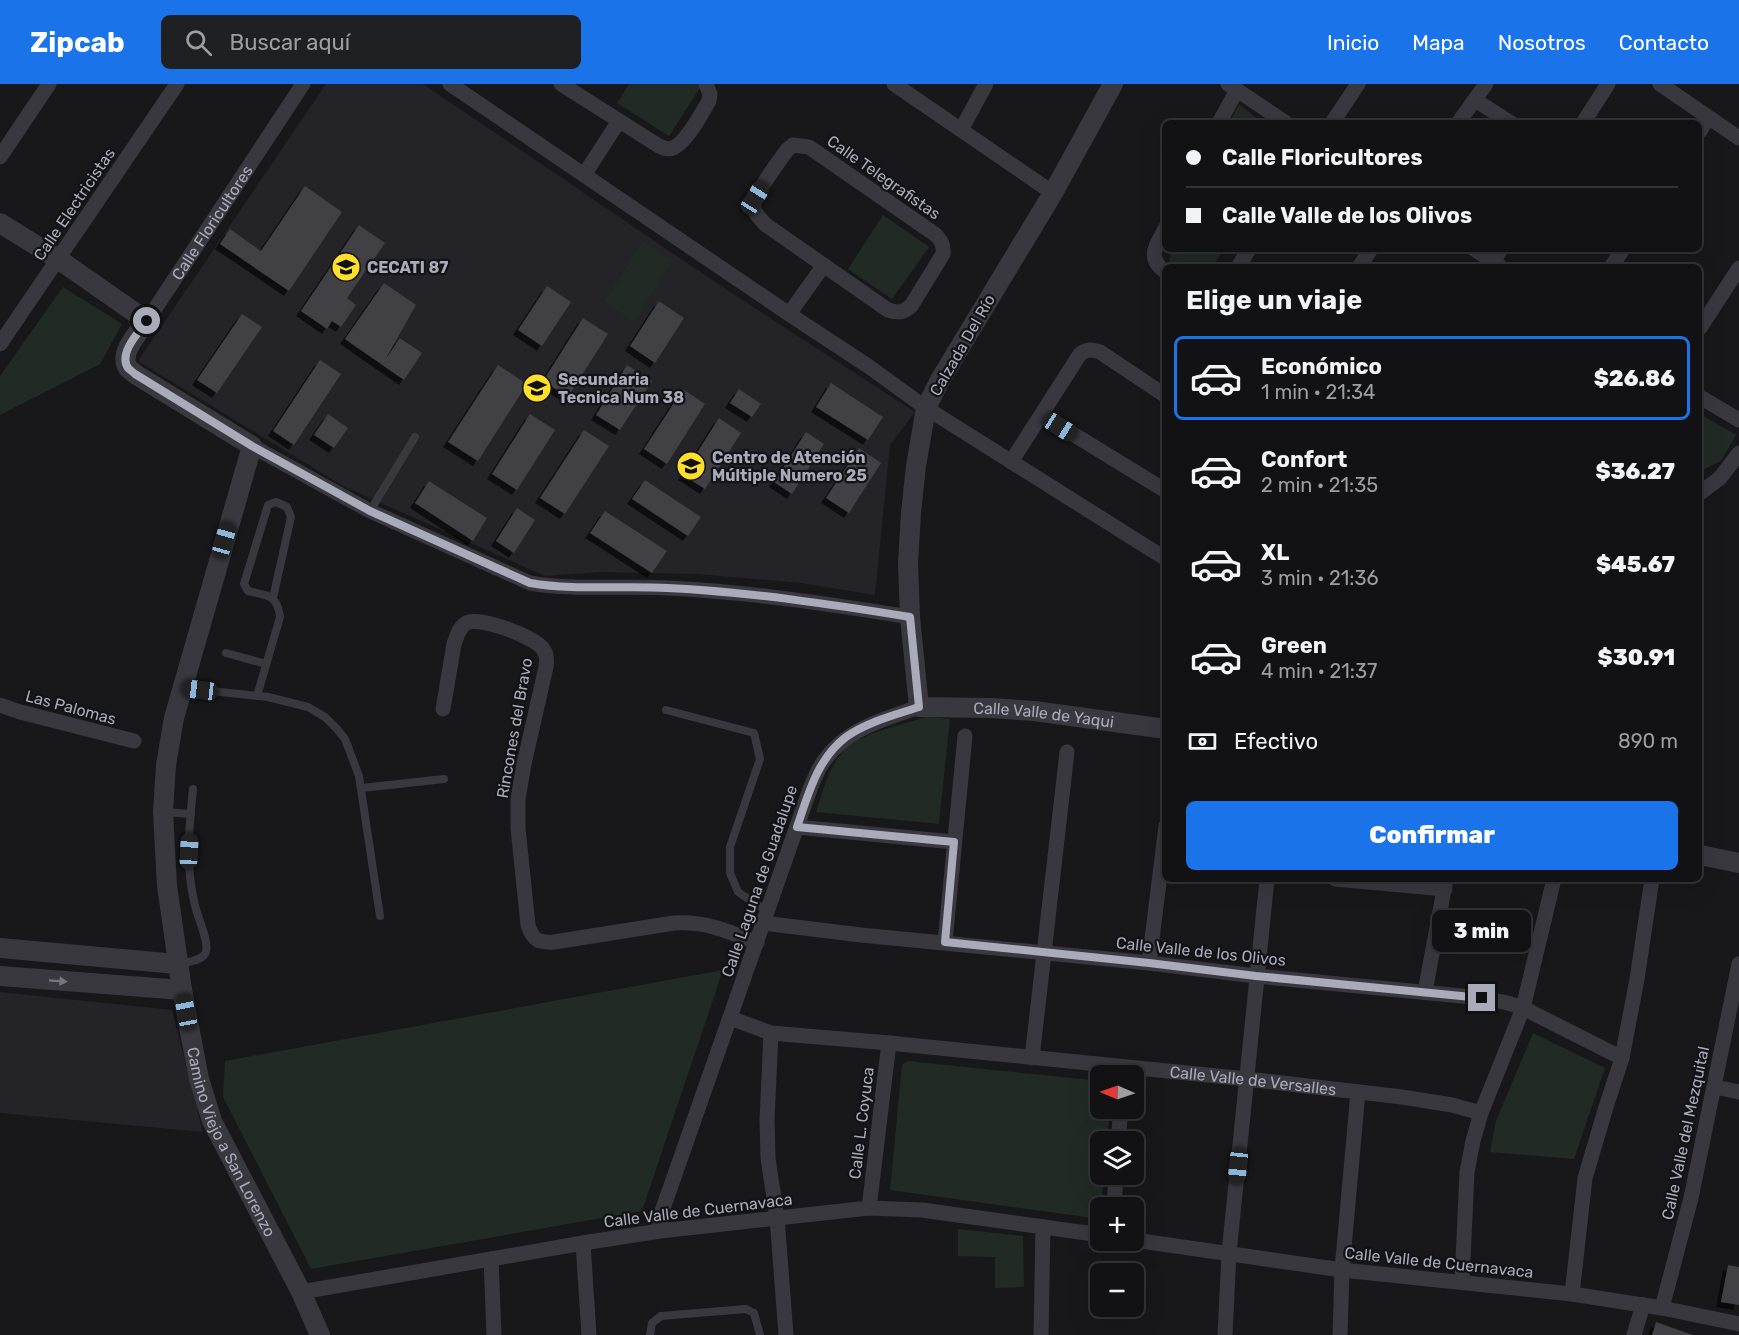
<!DOCTYPE html>
<html lang="es">
<head>
<meta charset="utf-8">
<style>
	body { margin:0; font-family:Rubik,sans-serif; background:#1f2022; color:#f1f3f6; height:100vh; display:flex; flex-direction:column; font-size:22px; white-space:nowrap }
	* { box-sizing:border-box; margin:0 }
	p { font-size:20px; color:#9c9ea0 }
	.icon { flex:none; width:33px; height:33px; fill:none; stroke:currentColor; stroke-width:2; stroke-linecap:round; stroke-linejoin:round }
	.map { position:relative; flex:1; overflow:hidden }
	.panel { position:absolute; left:1162px; top:180px; width:540px; height:618px; display:flex; flex-direction:column; background:#121214; border-radius:9px; box-shadow:0 6px 24px #0002,0 0 0 2px #313234 }
	.panel>* { flex:none }
	.top-card { position:absolute; left:1162px; top:36px; width:540px; height:132px; border-radius:9px; box-shadow:0 6px 24px #0002,0 0 0 2px #313234; display:grid; align-content:center; height:132px; padding:0 24px; background:#121214 }
	.needle { width:39px; rotate:272deg }
	.controls { position:absolute; left:1090px; top:981px; display:grid; gap:12px }
	.controls a { display:grid; place-items:center; width:54px; height:54px; border-radius:9px; background:#121214; box-shadow:0 6px 24px #0002,0 0 0 2px #313234; font-size:30px }
	.end { position:absolute; width:27px; height:27px; margin:-14px; border:8px solid #a9abbb; background:#111; box-shadow:0 0 0 3px #111 }
	.from { border-radius:50% }
	.bubble { position:absolute; height:42px; border-radius:9px; background:#121214; box-shadow:0 6px 24px #0002,0 0 0 2px #313234; font-size:20px; font-weight:800; line-height:42px; text-align:center }
	.car { position:absolute; width:18px; height:36px; margin:-18px -9px; border-radius:8px; box-shadow:0 0 4px 2px #0007; background:linear-gradient(#222 24%,#8ab4d8 0 40%,#222 0 76%,#8ab4d8 0 86%,#222 0) }
	.top-card b { display:flex; align-items:center; gap:21px; height:57px; font-size:22px }
	.top-card b+b { border-top:2px solid #313234 }
	.top-card i { width:15px; height:15px; background:#f1f3f6 }
	ul { padding:0; list-style:none }
	li { display:flex; align-items:center; gap:18px; height:84px; margin:0 12px 9px; padding:0 12px; border:3px solid transparent; border-radius:9px }
	li div { flex:1 }
	li b { display:block; font-size:22px }
	li em { font-style:normal; font-weight:800 }
	li.active { border-color:#1a73e8 }
	li>.icon { width:54px; height:54px; stroke-width:1.5 }
	h2 { padding:0 24px; font-size:27px; line-height:72px }
	.pay { display:flex; align-items:center; gap:15px; height:66px; padding:0 24px; font-size:22px }
	.pay p { margin-inline-start:auto }
	.cta { display:flex; gap:12px; margin-top:auto; padding:12px 24px }
	.cta a { flex:1; height:69px; border-radius:9px; background:#1a73e8; color:#fff; font-size:24px; font-weight:800; line-height:69px; text-align:center }
	header { display:flex; align-items:center; gap:36px; box-sizing:border-box; height:84px; padding:0 30px; background:#1a73e8; color:#fff }
	header strong { font-size:28px }
	nav { display:flex; gap:33px; margin-inline-start:auto; font-size:21px }
	.search { width:420px; height:54px; background:#1f2022; display:flex; align-items:center; gap:15px; box-sizing:border-box; padding:0 21px; border-radius:9px; color:#9c9ea0; font-size:22px }
	.map>svg:first-child { display:block }
	.built { fill:#242327 }
	.green { fill:#212a24 }
	.building { fill:#3f3f45; filter:url(#shadow) }
	.lines { fill:none; stroke-linecap:round; stroke-linejoin:round }
	.service { stroke:#39383f; stroke-width:8 }
	.minor { stroke:#39383f; stroke-width:15 }
	.tertiary { stroke:#39383f; stroke-width:20 }
	.oneway { fill:#777783 }
	.route { stroke:#a9abbb; stroke-width:8 }
	.labels { text-anchor:middle; stroke-width:4.5; stroke-linejoin:round; paint-order:stroke }
	.street-label { font-size:16px; fill:#a9abbb; stroke:#131315 }
	.poi-label { font-size:16px; font-weight:bold; fill:#a9abbb; stroke:#131315; text-anchor:start }
</style>
</head>
<body>
<header>
<strong>Zipcab</strong>
<div class="search"><svg class="icon" aria-label="search" viewBox="0 0 24 24"><circle cx="10" cy="10" r="6"/><path d="M15 15l6 6"/></svg>Buscar aquí</div>
<nav><a>Inicio</a><a>Mapa</a><a>Nosotros</a><a>Contacto</a></nav>
</header>
<div class="map">
<svg width="1739" height="1251" viewBox="0 0 1739 1251">
	<defs>
		<filter id="shadow"><feDropShadow dx="-5" dy="5" stdDeviation="0" flood-color="#0009"/></filter>
	</defs>
	<rect width="100%" height="100%" fill="#18181a"/>
	<g class="built">
		<path d="M326,0H423L727,206L915,328L890,361L875,511L801,499L698,490L601,488L545,492L343,402L138,277Z"/>
		<path d="M0,908L172,926L203,1048L0,1029Z"/>
	</g>
	<g class="green">
		<path d="M629,0H698L701,2L669,52L617,19Z"/>
		<path d="M1239,20L1263,39H1229Z"/>
		<path d="M883,131L929,163L892,215L848,185Z"/>
		<path d="M643,157L673,177L634,238L604,218Z"/>
		<path d="M1172,165H1224L1212,183H1176L1169,178Z"/>
		<path d="M63,203L122,240L100,280L0,331V292Z"/>
		<path d="M1700,330L1736,351L1721,377L1700,387Z"/>
		<path d="M926,633L950,635L939,740L816,728C823,706 829,683 845,665C857,651 907,639 926,633Z"/>
		<path d="M723,886L642,1127L311,1185L223,1013L225,977Z"/>
		<path d="M1533,949L1605,984L1574,1075L1490,1068L1496,1037Z"/>
		<path d="M908,977L1101,997V1024L1110,1025L1107,1057L1101,1058V1090L1104,1091L1100,1135L890,1106L902,981Z"/>
		<path d="M958,1145L1023,1152L1024,1203L995,1204V1173L958,1172Z"/>
	</g>
	<g class="building">
		<path d="M305,102L342,128L289,207L220,160L230,145L261,167Z"/>
		<path d="M359,141L385,159L347,214L356,221L341,243L332,237L327,245L301,227Z"/>
		<path d="M384,199L416,221L385,276L400,254L422,269L404,296L345,255Z"/>
		<path d="M547,202L571,218L542,262L518,246Z"/>
		<path d="M659,217L684,234L655,279L630,262Z"/>
		<path d="M242,230L262,243L217,309L197,296Z"/>
		<path d="M583,234L608,250L568,313L543,297Z"/>
		<path d="M320,276L341,290L294,361L273,347Z"/>
		<path d="M498,281L527,300L478,377L448,358Z"/>
		<path d="M627,281L652,297L620,346L596,331Z"/>
		<path d="M831,299L883,333L868,356L816,323Z"/>
		<path d="M683,305L705,320L667,380L644,365Z"/>
		<path d="M739,305L761,320L752,333L730,319Z"/>
		<path d="M328,330L348,344L334,364L314,351Z"/>
		<path d="M530,330L555,346L517,406L492,390Z"/>
		<path d="M719,334L741,349L705,405L683,391Z"/>
		<path d="M584,346L609,362L565,430L540,414Z"/>
		<path d="M806,348L824,360L792,410L774,398Z"/>
		<path d="M859,364L881,379L849,429L826,414Z"/>
		<path d="M645,396L701,433L688,452L632,415Z"/>
		<path d="M429,397L487,434L473,457L415,419Z"/>
		<path d="M517,424L535,436L514,469L496,457Z"/>
		<path d="M605,427L667,467L652,489L590,449Z"/>
		<path d="M1728,1181L1739,1183V1221L1721,1218Z"/>
		<path d="M1656,1238L1693,1251H1652Z"/>
	</g>
	<g class="lines">
		<g class="service">
			<path d="M370,427L415,353"/>
			<path d="M226,569L266,580"/>
			<path d="M183,604L268,613L308,623L325,633L337,645L345,655L359,692L380,832"/>
			<path d="M257,612L280,533C277,510 268,512 248,507L244,500L268,421L276,418L287,423L291,433L273,514"/>
			<path d="M666,626L754,649L760,675L730,763V789L738,808L767,827"/>
			<path d="M362,704L444,695"/>
			<path d="M165,728L191,730"/>
			<path d="M179,880C186,878 201,877 205,870C211,860 197,833 195,821C185,783 189,743 193,705"/>
			<path d="M650,1251L652,1239L661,1232L746,1225L754,1229L760,1251"/>
		</g>
		<g class="minor">
			<path d="M450,0L789,230L868,282L926,324L1166,475"/>
			<path d="M561,0L659,62C663,64 668,66 673,64C687,58 701,30 709,17L710,10L706,0"/>
			<path d="M894,0L1053,109"/>
			<path d="M1228,0L1286,39"/>
			<path d="M1660,0L1739,54"/>
			<path d="M1475,16L1511,39"/>
			<path d="M1219,39L1237,6"/>
			<path d="M1332,39L1358,0"/>
			<path d="M1458,39L1486,0"/>
			<path d="M1583,39L1608,0"/>
			<path d="M961,46L986,0"/>
			<path d="M1700,47L1708,33"/>
			<path d="M793,61L809,63L936,151C941,157 944,161 943,170L911,222C903,229 898,229 888,226L766,141C762,136 756,132 754,125C752,111 779,78 787,66Z"/>
			<path d="M0,73L49,0"/>
			<path d="M584,91L619,37"/>
			<path d="M1166,143C1157,160 1145,174 1166,188"/>
			<path d="M1474,165L1501,183"/>
			<path d="M1238,183L1249,165"/>
			<path d="M1359,183L1371,165"/>
			<path d="M1490,183L1501,165"/>
			<path d="M1611,183L1623,165"/>
			<path d="M789,230L824,181"/>
			<path id="s1" d="M147,237L303,0"/>
			<path d="M1700,244L1739,184"/>
			<path d="M0,260L177,0"/>
			<path d="M1700,313L1739,336"/>
			<path d="M1042,331L1166,407"/>
			<path d="M252,362L370,427L530,499C576,507 622,501 668,504C749,508 830,520 910,533"/>
			<path d="M1011,378L1080,270C1087,265 1092,265 1100,268L1166,312"/>
			<path d="M1700,409L1720,394L1739,369"/>
			<path d="M0,621L20,628L134,657"/>
			<path d="M443,625L454,560C457,552 460,540 469,538C484,534 535,553 543,565C547,570 547,576 546,583L524,680L518,715V744L528,841C533,856 538,859 554,858L674,839C706,837 728,847 757,859"/>
			<path d="M797,743L954,758"/>
			<path d="M1335,795L1445,805"/>
			<path d="M763,839L861,851L1149,879L1256,892L1482,914L1508,919L1523,924L1622,974"/>
			<path d="M945,858L965,652"/>
			<path d="M1149,879L1166,742"/>
			<path d="M1425,908L1446,795"/>
			<path id="s2" d="M730,934L771,949L889,959L1247,995L1402,1013L1452,1021L1481,1029"/>
			<path d="M771,949L767,1036L768,1074L777,1134L786,1251"/>
			<path d="M1032,974L1067,668"/>
			<path d="M1715,1003L1739,1008"/>
			<path d="M1118,1058L1121,1024"/>
			<path d="M869,1124L889,959"/>
			<path d="M1114,1124L1116,1090"/>
			<path d="M660,1147V1133L810,705C813,698 816,690 820,683C842,646 881,636 919,623"/>
			<path d="M1134,1156L1342,1186L1572,1210L1662,1224L1739,1240"/>
			<path d="M583,1159L589,1251"/>
			<path d="M491,1175L494,1251"/>
			<path d="M1462,1198L1467,1088L1473,1057L1481,1029L1523,924L1554,795"/>
			<path d="M301,1208L583,1159L660,1147L869,1124L922,1126L1101,1151"/>
			<path d="M1572,1210L1585,1094L1606,1023L1622,974L1637,895L1652,795"/>
			<path d="M1662,1224L1691,1114L1739,880"/>
			<path d="M1041,1251L1043,1143"/>
			<path d="M1225,1251L1229,1169L1267,795"/>
			<path d="M1340,1251L1342,1186L1358,1008"/>
			<path d="M1634,1251L1643,1221"/>
		</g>
		<g class="tertiary">
			<path id="s3" d="M1113,0L1053,109L940,296L926,324L916,382L911,429L908,479L910,533L919,623L992,624L1034,627L1166,645"/>
			<path id="s4" d="M0,139L58,175L147,237C139,248 118,269 128,284C130,286 133,288 135,290L252,362L174,634L166,681L163,728L167,802L182,906L199,995L212,1037L301,1208L320,1251"/>
			<path d="M1700,771L1739,779"/>
			<path d="M0,864L177,880"/>
			<path d="M0,892L182,906"/>
		</g>
	</g>
	<defs><path id="oneway-solid" d="M-6-.8H1V-3.2L6.5 0L1 3.2V.8H-6Z" transform="scale(1.5)"/></defs>
	<use class="oneway" href="#oneway-solid" transform="translate(58 897) rotate(4)"/>
	<g class="lines">
		<path class="route" d="M147,237C139,248 118,269 128,284C130,286 133,288 135,290L252,362L370,427L530,499C576,507 622,501 668,504C749,508 830,520 910,533L919,623C895,631 867,638 846,653C817,675 808,711 797,743L954,758L945,858L1149,879L1256,892L1482,914"/>
	</g>
	<defs>
		<g id="school-disc" transform="scale(1.5)"><circle r="9.5" fill="#fee02c" stroke="#131315"/><path d="M0-5L7-2L0 1L-7-2ZM-4 1L0 2.5L4 1V4Q0 6-4 4Z" fill="#111"/></g>
	</defs>
	<g fill-rule="evenodd">
		<use href="#school-disc" x="346" y="183"/>
		<use href="#school-disc" x="537" y="304"/>
		<use href="#school-disc" x="691" y="382"/>
	</g>
	<g class="labels">
		<g class="street-label">
			<text transform="translate(884 93) rotate(35)" y="6">Calle Telegrafistas</text>
			<text transform="translate(74 120) rotate(-56)" y="6">Calle Electricistas</text>
			<text dy="6" stroke="none"><textPath href="#s1" startOffset="118">Calle Floricultores</textPath></text>
			<text transform="translate(962 261) rotate(-60)" y="6">Calzada Del Río</text>
			<text transform="translate(71 623) rotate(15)" y="6">Las Palomas</text>
			<text dy="6" stroke="none"><textPath href="#s3" startOffset="800">Calle Valle de Yaqui</textPath></text>
			<text transform="translate(514 644) rotate(-80)" y="6">Rincones del Bravo</text>
			<text transform="translate(759 797) rotate(-71)" y="6">Calle Laguna de Guadalupe</text>
			<text transform="translate(1201 867) rotate(6)" y="6">Calle Valle de los Olivos</text>
			<text dy="6" stroke="none"><textPath href="#s2" startOffset="528">Calle Valle de Versalles</textPath></text>
			<text transform="translate(861 1039) rotate(-83)" y="6">Calle L. Coyuca</text>
			<text transform="translate(1685 1049) rotate(-78)" y="6">Calle Valle del Mezquital</text>
			<text dy="6" stroke="none"><textPath href="#s4" startOffset="1095">Camino Viejo a San Lorenzo</textPath></text>
			<text transform="translate(698 1126) rotate(-7)" y="6">Calle Valle de Cuernavaca</text>
			<text transform="translate(1439 1178) rotate(6)" y="6">Calle Valle de Cuernavaca</text>
		</g>
		<g class="poi-label">
			<text x="367" y="189">CECATI 87</text>
			<text x="558" y="301">Secundaria<tspan x="558" dy="18">Tecnica Num 38</tspan></text>
			<text x="712" y="379">Centro de Atención<tspan x="712" dy="18">Múltiple Numero 25</tspan></text>
		</g>
	</g>
</svg>
<div class="controls">
<a><svg class="needle" viewBox="-14 -14 28 28"><path d="M0-13l5 13h-10z" fill="#e53935"/><path d="M0 13l5-13h-10z" fill="#9c9ea0"/></svg></a>
<a><svg class="icon" aria-label="layers" viewBox="0 0 24 24"><path d="M12 4l9 5-9 5-9-5zM3 14l9 5 9-5"/></svg></a>
<a>+</a>
<a>−</a>
</div>
<i class="end from" style="left:147px;top:237px"></i>
<i class="end" style="left:1482px;top:914px"></i>
<div class="bubble" style="left:1432px;top:826px;width:99px">3 min</div>
<i class="car" style="left:755px;top:114px;rotate:32deg"></i>
<i class="car" style="left:1060px;top:343px;rotate:122deg"></i>
<i class="car" style="left:224px;top:456px;rotate:16deg"></i>
<i class="car" style="left:200px;top:606px;rotate:277deg"></i>
<i class="car" style="left:189px;top:767px;rotate:3deg"></i>
<i class="car" style="left:186px;top:928px;rotate:349deg"></i>
<i class="car" style="left:1238px;top:1082px;rotate:186deg"></i>
<div class="top-card">
<b><i class="from"></i>Calle Floricultores</b>
<b><i></i>Calle Valle de los Olivos</b>
</div>
<section class="panel">
<h2>Elige un viaje</h2>
<ul>
<li class="active"><svg class="icon" aria-label="car" viewBox="0 0 24 24"><path d="M5 17H2v-5l4-1 3-4h7l3 4 3 1v5h-3M9 17h6M6 11h13"/><circle cx="7" cy="17" r="2"/><circle cx="17" cy="17" r="2"/></svg><div><b>Económico</b><p>1 min · 21:34</p></div><em>$26.86</em></li>
<li><svg class="icon" aria-label="car" viewBox="0 0 24 24"><path d="M5 17H2v-5l4-1 3-4h7l3 4 3 1v5h-3M9 17h6M6 11h13"/><circle cx="7" cy="17" r="2"/><circle cx="17" cy="17" r="2"/></svg><div><b>Confort</b><p>2 min · 21:35</p></div><em>$36.27</em></li>
<li><svg class="icon" aria-label="car" viewBox="0 0 24 24"><path d="M5 17H2v-5l4-1 3-4h7l3 4 3 1v5h-3M9 17h6M6 11h13"/><circle cx="7" cy="17" r="2"/><circle cx="17" cy="17" r="2"/></svg><div><b>XL</b><p>3 min · 21:36</p></div><em>$45.67</em></li>
<li><svg class="icon" aria-label="car" viewBox="0 0 24 24"><path d="M5 17H2v-5l4-1 3-4h7l3 4 3 1v5h-3M9 17h6M6 11h13"/><circle cx="7" cy="17" r="2"/><circle cx="17" cy="17" r="2"/></svg><div><b>Green</b><p>4 min · 21:37</p></div><em>$30.91</em></li>
</ul>
<div class="pay"><svg class="icon" aria-label="cash" viewBox="0 0 24 24"><path d="M3 7h18v10H3z"/><circle cx="12" cy="12" r="2"/></svg>Efectivo<p>890 m</p></div>
<div class="cta"><a>Confirmar</a></div>
</section>
</div>
</body>
</html>
